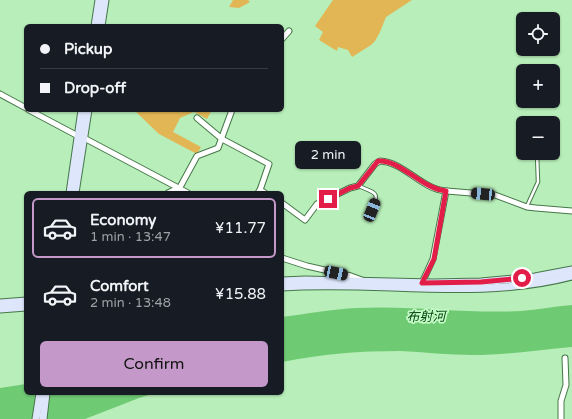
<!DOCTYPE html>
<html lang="en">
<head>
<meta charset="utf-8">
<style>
	body { margin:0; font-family:"Varela Round","Noto Sans SC",sans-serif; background:#20242c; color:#f1f3f6; height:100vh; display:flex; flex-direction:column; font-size:15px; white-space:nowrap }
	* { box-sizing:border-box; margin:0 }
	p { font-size:13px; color:#9ea1a6 }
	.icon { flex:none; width:22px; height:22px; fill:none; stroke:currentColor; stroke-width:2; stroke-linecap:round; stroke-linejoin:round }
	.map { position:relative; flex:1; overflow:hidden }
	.panel { position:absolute; left:24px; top:191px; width:260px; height:204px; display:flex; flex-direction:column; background:#171b24; border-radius:6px; box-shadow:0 1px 3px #0004 }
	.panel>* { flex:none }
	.banner { position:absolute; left:24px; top:24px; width:260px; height:88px; border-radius:6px; box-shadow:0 1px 3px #0004; display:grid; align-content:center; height:88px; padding:0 16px; background:#171b24 }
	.tools { position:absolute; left:516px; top:12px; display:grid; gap:8px }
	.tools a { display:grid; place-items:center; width:44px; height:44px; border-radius:6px; background:#171b24; box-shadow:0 1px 3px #0004; font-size:20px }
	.end { position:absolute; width:18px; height:18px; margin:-9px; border:5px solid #e11d48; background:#fff; box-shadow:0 0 0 2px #fff }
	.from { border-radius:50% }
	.bubble { position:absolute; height:28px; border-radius:6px; background:#171b24; box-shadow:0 1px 3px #0004; font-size:13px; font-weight:600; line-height:28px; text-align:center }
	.car { position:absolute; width:12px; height:24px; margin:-12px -6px; border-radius:5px; box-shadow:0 0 3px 1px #0007; background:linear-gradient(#222 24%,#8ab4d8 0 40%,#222 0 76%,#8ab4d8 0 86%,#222 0) }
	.banner b { display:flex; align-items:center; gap:14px; height:38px; font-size:15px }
	.banner b+b { border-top:1px solid #363941 }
	.banner i { width:10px; height:10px; background:#f1f3f6 }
	ul { padding:7px 0 0; list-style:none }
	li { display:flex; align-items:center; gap:12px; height:60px; margin:0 8px 6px; padding:0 8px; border:2px solid transparent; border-radius:6px }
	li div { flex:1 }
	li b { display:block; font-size:15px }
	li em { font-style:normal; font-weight:600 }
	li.on { border-color:#c499c9 }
	li>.icon { width:36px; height:36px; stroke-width:1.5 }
	.button { display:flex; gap:8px; margin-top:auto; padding:8px 16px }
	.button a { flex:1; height:46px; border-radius:6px; background:#c499c9; color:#111; font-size:16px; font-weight:600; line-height:46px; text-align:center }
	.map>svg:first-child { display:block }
	.green { fill:#e2b654 }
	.water { fill:#6fca74 }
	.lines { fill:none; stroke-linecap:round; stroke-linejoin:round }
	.lane-casing { stroke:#467849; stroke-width:4.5 }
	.street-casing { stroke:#467849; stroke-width:7 }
	.secondary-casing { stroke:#467849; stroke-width:9 }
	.lane { stroke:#fff; stroke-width:2.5 }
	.street { stroke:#fff; stroke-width:5 }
	.secondary { stroke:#dde6fb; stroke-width:7 }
	.route { stroke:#e11d48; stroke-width:5 }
	.labels { text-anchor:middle; stroke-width:3.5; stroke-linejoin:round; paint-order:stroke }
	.water-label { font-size:13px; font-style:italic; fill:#00460e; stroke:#c5fcc6 }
</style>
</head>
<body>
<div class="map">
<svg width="572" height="419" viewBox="0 0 572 419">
	<rect width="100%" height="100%" fill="#b8eeb9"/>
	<g class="green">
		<path d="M233,0H248L250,2L239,8L229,7Z"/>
		<path d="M333,0H412L386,17L380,32L375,41L371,45L352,57L348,50L338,47L337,51L319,40L323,32L315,26Z"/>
		<path d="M134,110H212L207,119L194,112L180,118L173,132L201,147L197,154L159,134Z"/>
	</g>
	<g class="water">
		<path d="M572,305V347C539,350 506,355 472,355C448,355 424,352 400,351C360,351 321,354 282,362V317C307,314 332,309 357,308C412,305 466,314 521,311C538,310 555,306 572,305Z"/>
		<path d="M26,384V393H155L139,398L85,419H0V388Z"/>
	</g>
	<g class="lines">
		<g class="lane-casing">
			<g id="lane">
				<path d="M537,123V120"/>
				<path d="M359,186C376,194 380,191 372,211"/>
				<path d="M527,206L538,182L537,153"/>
			</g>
		</g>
		<g class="street-casing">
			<g id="street">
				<path d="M282,39L289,31"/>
				<path d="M0,94L26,108"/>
				<path d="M29,110L78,136"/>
				<path d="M197,118L222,139L269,164L260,190"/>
				<path d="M84,138L188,193"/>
				<path d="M179,189L197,156L218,148L232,110"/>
				<path d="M168,193L178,188"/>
				<path d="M258,193L260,190L265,193"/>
				<path d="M282,203L305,220L317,204L350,188L358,186L375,164L380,161C404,162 421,189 446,191"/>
				<path d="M282,258L307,266L351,276L362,280"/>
				<path d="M422,283L433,259L446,191H447L495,195L527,207L536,208L572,211"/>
				<path d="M561,419V401L566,385L565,358"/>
			</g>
		</g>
		<g class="secondary-casing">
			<g id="secondary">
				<path d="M95,26L99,0"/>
				<path d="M101,26L105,0"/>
				<path d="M70,193L82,110"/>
				<path d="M75,193L88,110"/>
				<path d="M282,281L305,280L433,283L481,282L535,277L572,270"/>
				<path d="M282,287C378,280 477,301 572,276"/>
				<path d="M0,303L26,301"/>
				<path d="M0,309L26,307"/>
				<path d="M36,419L40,393"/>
				<path d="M43,419L46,393"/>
			</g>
		</g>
		<use href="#lane" class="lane"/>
		<use href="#street" class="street"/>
		<use href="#secondary" class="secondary"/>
	</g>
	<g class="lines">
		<path class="route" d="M328,199L350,188L358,186L378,161C400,159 422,189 446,191L434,259L422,283L481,282L522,278"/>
	</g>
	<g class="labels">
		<g class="water-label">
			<text transform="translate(426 316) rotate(-1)" y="5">布射河</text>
		</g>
	</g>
</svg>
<div class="tools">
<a><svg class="icon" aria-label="locate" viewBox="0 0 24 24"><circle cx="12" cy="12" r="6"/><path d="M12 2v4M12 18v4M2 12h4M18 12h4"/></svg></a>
<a>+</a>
<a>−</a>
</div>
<i class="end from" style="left:522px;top:278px"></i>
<i class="end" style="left:328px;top:199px"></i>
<div class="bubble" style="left:295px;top:141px;width:66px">2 min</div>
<i class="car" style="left:483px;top:194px;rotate:275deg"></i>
<i class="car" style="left:372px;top:210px;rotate:22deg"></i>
<i class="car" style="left:336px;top:273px;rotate:102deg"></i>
<div class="banner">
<b><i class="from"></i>Pickup</b>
<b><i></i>Drop-off</b>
</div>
<section class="panel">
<ul>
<li class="on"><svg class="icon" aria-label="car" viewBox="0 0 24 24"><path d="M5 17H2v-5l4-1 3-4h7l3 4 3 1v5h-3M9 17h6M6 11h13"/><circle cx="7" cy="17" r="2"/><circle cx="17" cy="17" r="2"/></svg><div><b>Economy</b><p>1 min · 13:47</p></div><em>¥11.77</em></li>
<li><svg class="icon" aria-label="car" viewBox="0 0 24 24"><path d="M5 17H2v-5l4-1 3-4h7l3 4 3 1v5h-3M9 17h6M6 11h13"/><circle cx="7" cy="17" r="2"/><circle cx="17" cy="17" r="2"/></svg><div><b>Comfort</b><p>2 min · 13:48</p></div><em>¥15.88</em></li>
</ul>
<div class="button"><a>Confirm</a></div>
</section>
</div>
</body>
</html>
